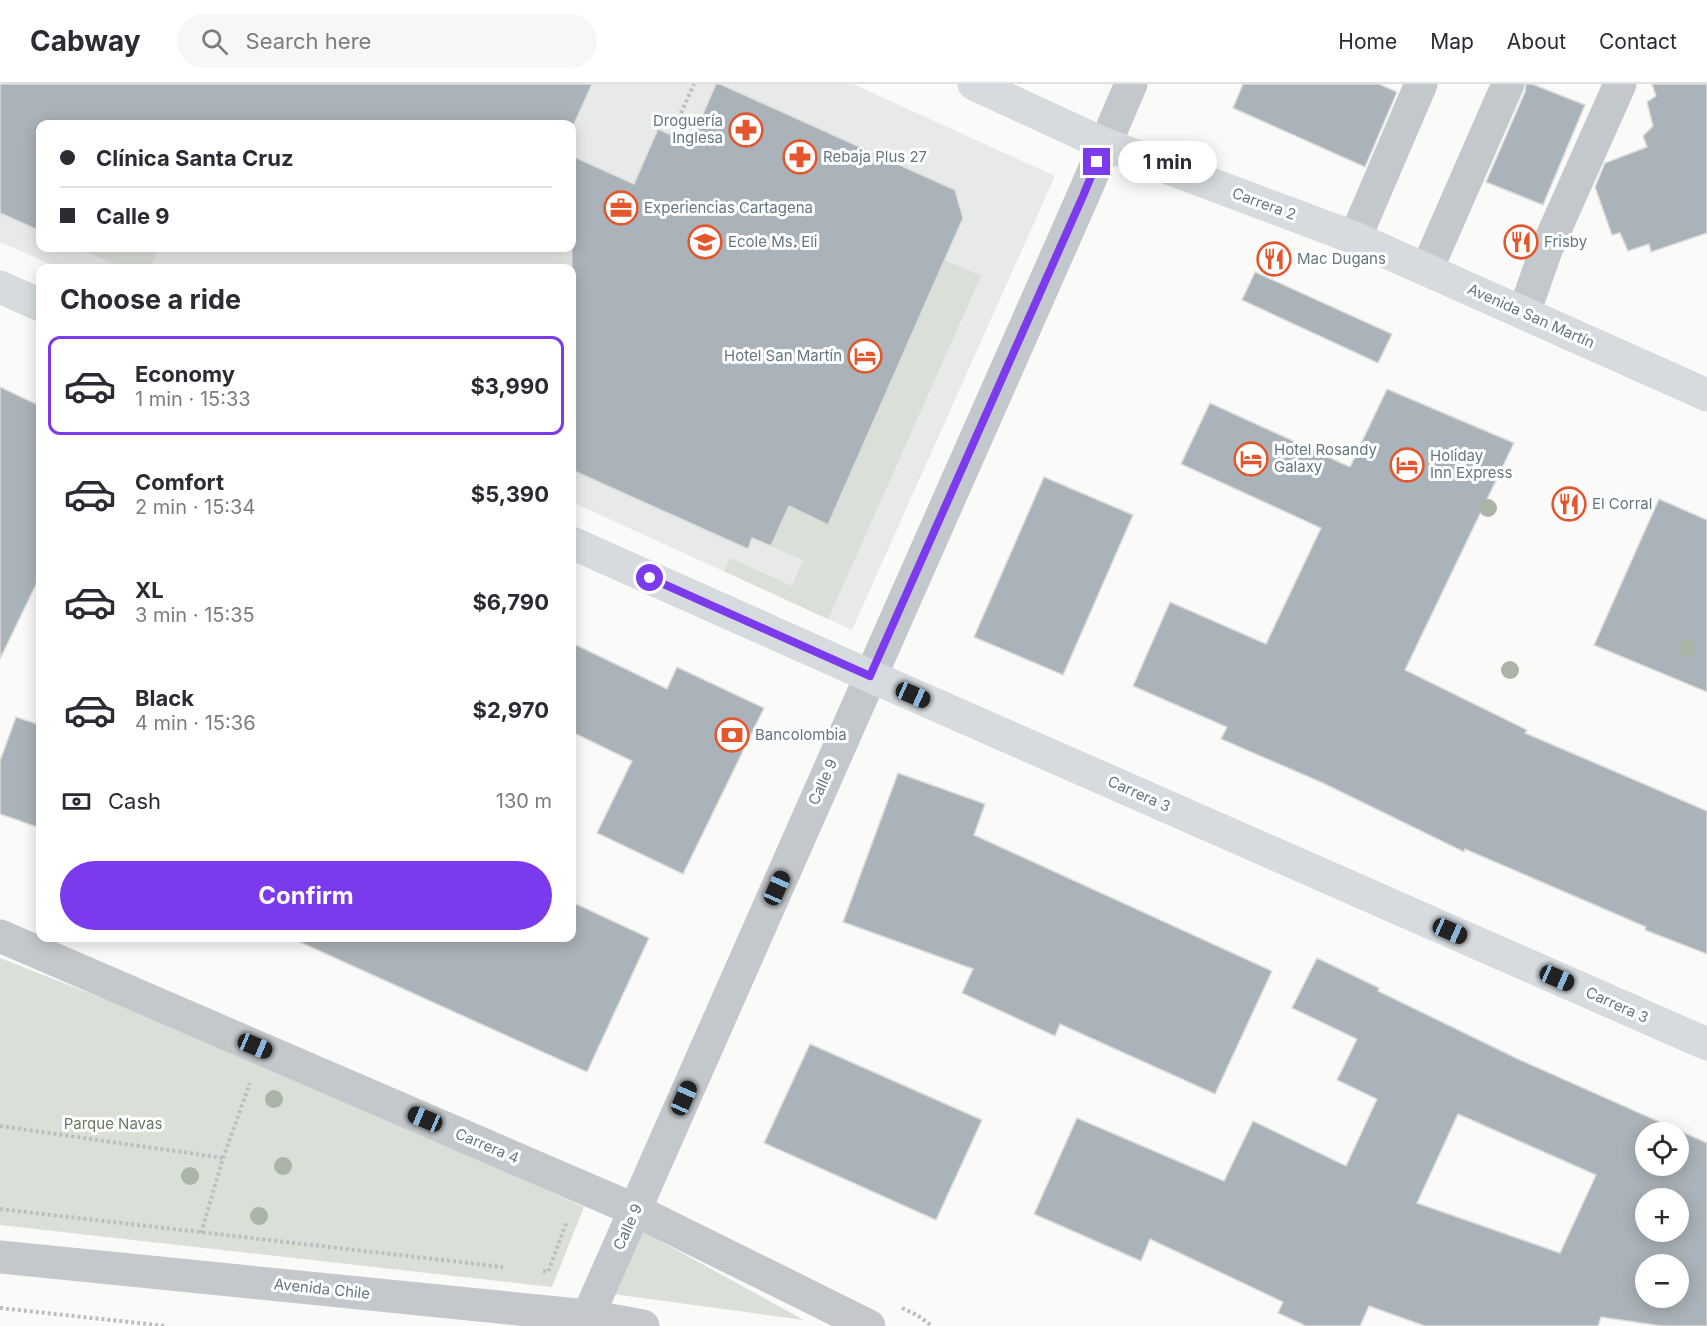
<!DOCTYPE html>
<html lang="en">
<head>
<meta charset="utf-8">
<style>
	body { margin:0; font-family:Inter,sans-serif; background:#f7f7f7; color:#2b2b33; height:100vh; display:flex; flex-direction:column; font-size:22px; white-space:nowrap }
	* { box-sizing:border-box; margin:0 }
	p { font-size:20px; color:#7c7c81 }
	.icon { flex:none; width:33px; height:33px; fill:none; stroke:currentColor; stroke-width:2; stroke-linecap:round; stroke-linejoin:round }
	.map { position:relative; flex:1; overflow:hidden }
	.sheet { position:absolute; left:36px; top:180px; width:540px; height:678px; display:flex; flex-direction:column; background:#fff; border-radius:12px; box-shadow:0 3px 15px #0003 }
	.sheet>* { flex:none }
	.banner { position:absolute; left:36px; top:36px; width:540px; height:132px; border-radius:12px; box-shadow:0 3px 15px #0003; display:grid; align-content:center; height:132px; padding:0 24px; background:#fff }
	.tools { position:absolute; left:1635px; top:1038px; display:grid; gap:12px }
	.tools a { display:grid; place-items:center; width:54px; height:54px; border-radius:50%; background:#fff; box-shadow:0 3px 15px #0003; font-size:30px }
	.end { position:absolute; width:27px; height:27px; margin:-14px; border:8px solid #7c3aed; background:#fff; box-shadow:0 0 0 3px #fff }
	.from { border-radius:50% }
	.bubble { position:absolute; height:42px; border-radius:21px; background:#fff; box-shadow:0 3px 15px #0003; font-size:20px; font-weight:700; line-height:42px; text-align:center }
	.car { position:absolute; width:18px; height:36px; margin:-18px -9px; border-radius:8px; box-shadow:0 0 4px 2px #0007; background:linear-gradient(#222 24%,#8ab4d8 0 40%,#222 0 76%,#8ab4d8 0 86%,#222 0) }
	.banner b { display:flex; align-items:center; gap:21px; height:57px; font-size:22px }
	.banner b+b { border-top:2px solid #e1e1e2 }
	.banner i { width:15px; height:15px; background:#2b2b33 }
	ul { padding:0; list-style:none }
	li { display:flex; align-items:center; gap:18px; height:99px; margin:0 12px 9px; padding:0 12px; border:3px solid transparent; border-radius:12px }
	li div { flex:1 }
	li b { display:block; font-size:22px }
	li em { font-style:normal; font-weight:700 }
	li.on { border-color:#7c3aed }
	li>.icon { width:54px; height:54px; stroke-width:1.5 }
	h2 { padding:0 24px; font-size:27px; line-height:72px }
	.pay { display:flex; align-items:center; gap:15px; height:66px; padding:0 24px; font-size:22px }
	.pay p { margin-inline-start:auto }
	.button { display:flex; gap:12px; margin-top:auto; padding:12px 24px }
	.button a { flex:1; height:69px; border-radius:36px; background:#7c3aed; color:#fff; font-size:24px; font-weight:700; line-height:69px; text-align:center }
	header { display:flex; align-items:center; gap:36px; box-sizing:border-box; height:84px; padding:0 30px; background:#fff; border-bottom:2px solid #e1e1e2 }
	header strong { font-size:28px }
	nav { display:flex; gap:33px; margin-inline-start:auto; font-size:21px }
	.search { width:420px; height:54px; background:#f7f7f7; display:flex; align-items:center; gap:15px; box-sizing:border-box; padding:0 21px; border-radius:33px; color:#7c7c81; font-size:22px }
	.map>svg:first-child { display:block }
	.built { fill:#e8e9e9; fill-rule:evenodd }
	.green { fill:#dadfd7 }
	.building { fill:#aab3b9; stroke:#dcdcda; stroke-width:1.5; fill-rule:evenodd }
	.lines { fill:none; stroke-linecap:round; stroke-linejoin:round }
	.path { stroke:#bbbfc2; stroke-width:4; stroke-dasharray:3 3; stroke-linecap:butt }
	.minor { stroke:#c3c8cc; stroke-width:33 }
	.major { stroke:#d6dbdf; stroke-width:33 }
	.tree { fill:#aab4a7 }
	.route { stroke:#7c3aed; stroke-width:8 }
	.labels { text-anchor:middle; stroke-width:6; stroke-linejoin:round; paint-order:stroke }
	.poi-label { font-size:15px; fill:#657683; stroke:#fff; text-anchor:start }
	.street-label { font-size:15px; fill:#657683; stroke:#fff }
	.park-label { font-size:15px; fill:#687a64; stroke:#fff }
</style>
</head>
<body>
<header>
<strong>Cabway</strong>
<div class="search"><svg class="icon" aria-label="search" viewBox="0 0 24 24"><circle cx="10" cy="10" r="6"/><path d="M15 15l6 6"/></svg>Search here</div>
<nav><a>Home</a><a>Map</a><a>About</a><a>Contact</a></nav>
</header>
<div class="map">
<svg width="1707" height="1242" viewBox="0 0 1707 1242">
	<rect width="100%" height="100%" fill="#fafaf8"/>
	<path class="built" d="M0,0H853L1055,92L852,546L572,418V184H59L0,158ZM40,40H572V164H40Z"/>
	<g class="green">
		<path d="M76,164H159L150,184H124Z"/>
		<path d="M945,176L981,192L828,535L724,487L730,474L792,502L803,476L771,462L789,422L828,440Z"/>
		<path d="M0,874L257,975L584,1123L552,1203L0,1141Z"/>
		<path d="M631,1141L804,1236L605,1209Z"/>
	</g>
	<g class="building">
		<path d="M0,0H592L574,40H40V147L0,129Z"/>
		<path d="M716,0H720L955,106L963,134L828,441L789,422L771,462L752,454L748,465L572,386V72L634,100L658,45L690,60Z"/>
		<path d="M1243,0H1379L1397,8L1365,83L1233,24Z"/>
		<path d="M1526,0H1532L1585,21L1543,121L1486,98L1525,8Z"/>
		<path d="M1652,0H1707V149L1651,168L1649,160L1628,167L1620,149L1612,151L1595,103L1605,79L1647,63L1643,52L1653,42L1647,18L1656,12Z"/>
		<path d="M1255,188L1392,250L1378,279L1242,216Z"/>
		<path d="M0,303L40,322V492L0,575Z"/>
		<path d="M1387,305L1514,359L1405,586L1527,646L1525,649L1707,727V870L1645,846L1646,843L1465,765L1464,768L1323,699L1221,655L1227,643L1133,602L1170,518L1266,560L1321,444L1181,380L1210,319L1350,383Z"/>
		<path d="M1044,393L1133,431L1063,591L974,553Z"/>
		<path d="M1659,415L1707,436V608L1594,561Z"/>
		<path d="M572,559L667,605L677,583L764,624L683,790L597,749L632,677L572,648Z"/>
		<path d="M16,633L40,641V744L0,730V677Z"/>
		<path d="M898,689L985,720L974,751L1272,887L1215,1010L1060,940L1055,952L962,909L973,885L843,838Z"/>
		<path d="M572,818L649,854L587,988L291,854H572Z"/>
		<path d="M1317,874L1379,904L1378,907L1520,976L1707,1059V1242H1662L1601,1233L1598,1242H1425L1369,1222L1360,1242H1306L1278,1229L1283,1218L1150,1155L1141,1177L1034,1130L1077,1034L1224,1097L1253,1037L1346,1082L1377,1015L1337,996L1357,955L1292,924ZM1458,1030L1596,1091L1560,1169L1417,1119ZM1646,1048H1678V1082H1646ZM1646,1114H1678V1148H1646ZM1646,1180H1678V1214H1646Z"/>
		<path d="M810,960L982,1036L936,1136L764,1059Z"/>
	</g>
	<g class="lines">
		<g class="path">
			<path d="M671,51L694,0"/>
			<path d="M0,1042L223,1074"/>
			<path d="M0,1125L503,1183"/>
			<path d="M201,1149L223,1074L250,999"/>
			<path d="M543,1187L548,1188L567,1137"/>
			<path d="M0,1224L166,1242"/>
			<path d="M902,1224L917,1231L932,1242"/>
		</g>
		<g class="minor">
			<path d="M1355,154L1421,0"/>
			<path d="M1427,185L1508,0"/>
			<path d="M1524,229L1546,166L1620,0"/>
			<path d="M0,852L635,1126L869,1242"/>
			<path d="M0,1173L588,1232L643,1242"/>
			<path d="M588,1232L1083,112L1131,0"/>
		</g>
		<g class="major">
			<path d="M974,0L1104,60L1355,154L1707,311"/>
			<path d="M0,203L40,221"/>
			<path d="M572,459L870,592L1707,960"/>
		</g>
	</g>
	<g class="tree">
		<circle cx="1488" cy="424" r="9"/>
		<circle cx="1687" cy="564" r="9"/>
		<circle cx="1510" cy="586" r="9"/>
		<circle cx="274" cy="1015" r="9"/>
		<circle cx="283" cy="1082" r="9"/>
		<circle cx="190" cy="1092" r="9"/>
		<circle cx="259" cy="1132" r="9"/>
	</g>
	<g class="lines">
		<path class="route" d="M650,494L870,592L1083,112L1097,78"/>
	</g>
	<defs>
		<g id="pharmacy-ring" transform="scale(1.725)"><circle r="9.5" fill="#fff" stroke="#e4572e" stroke-width="1.5"/><path d="M-2-6h4v4h4v4h-4v4h-4v-4h-4v-4h4Z" fill="#e4572e"/></g>
		<g id="office-ring" transform="scale(1.725)"><circle r="9.5" fill="#fff" stroke="#e4572e" stroke-width="1.5"/><path d="M-6-3h4V-5.5h4V-3h4V5H-6ZM-1-4.5V-3h2v-1.5ZM-6 0V1H6V0Z" fill="#e4572e"/></g>
		<g id="school-ring" transform="scale(1.725)"><circle r="9.5" fill="#fff" stroke="#e4572e" stroke-width="1.5"/><path d="M0-5L7-2L0 1L-7-2ZM-4 1L0 2.5L4 1V4Q0 6-4 4Z" fill="#e4572e"/></g>
		<g id="restaurant-ring" transform="scale(1.725)"><circle r="9.5" fill="#fff" stroke="#e4572e" stroke-width="1.5"/><path d="M-5-6h1v4h1v-4h1v4h1v-4h1v5L-1.5 .5V6h-2V.5L-5-1ZM5-6V6H3V1.5H1.5Q1.5-4 5-6Z" fill="#e4572e"/></g>
		<g id="hotel-ring" transform="scale(1.725)"><circle r="9.5" fill="#fff" stroke="#e4572e" stroke-width="1.5"/><path d="M-6-4.5h1.5V1H6V5H4.5V3h-9V5H-6ZM-4 0a1.8 1.8 0 1 1 3.6 0ZM.5 0V-2.5h3Q6-2.5 6 0Z" fill="#e4572e"/></g>
		<g id="bank-ring" transform="scale(1.725)"><circle r="9.5" fill="#fff" stroke="#e4572e" stroke-width="1.5"/><path d="M-6-4H6V4H-6ZM0-2.3a2.3 2.3 0 1 0 0 4.6a2.3 2.3 0 1 0 0-4.6Z" fill="#e4572e"/></g>
	</defs>
	<g fill-rule="evenodd">
		<use href="#pharmacy-ring" x="746" y="46"/>
		<use href="#pharmacy-ring" x="800" y="73"/>
		<use href="#office-ring" x="621" y="124"/>
		<use href="#school-ring" x="705" y="158"/>
		<use href="#restaurant-ring" x="1521" y="158"/>
		<use href="#restaurant-ring" x="1274" y="175"/>
		<use href="#hotel-ring" x="865" y="272"/>
		<use href="#hotel-ring" x="1251" y="375"/>
		<use href="#hotel-ring" x="1407" y="381"/>
		<use href="#restaurant-ring" x="1569" y="420"/>
		<use href="#bank-ring" x="732" y="651"/>
	</g>
	<g class="labels">
		<g class="poi-label">
			<text x="723" y="42" text-anchor="end">Droguería<tspan x="723" dy="17">Inglesa</tspan></text>
			<text x="823" y="78">Rebaja Plus 27</text>
			<text x="644" y="129">Experiencias Cartagena</text>
			<text x="728" y="163">Ecole Ms. Eli</text>
			<text x="1544" y="163">Frisby</text>
			<text x="1297" y="180">Mac Dugans</text>
			<text x="842" y="277" text-anchor="end">Hotel San Martín</text>
			<text x="1274" y="371">Hotel Rosandy<tspan x="1274" dy="17">Galaxy</tspan></text>
			<text x="1430" y="377">Holiday<tspan x="1430" dy="17">Inn Express</tspan></text>
			<text x="1592" y="425">El Corral</text>
			<text x="755" y="656">Bancolombia</text>
		</g>
		<g class="street-label">
			<text transform="translate(1264 120) rotate(20)" y="5">Carrera 2</text>
			<text transform="translate(1531 232) rotate(24)" y="5">Avenida San Martín</text>
			<text transform="translate(823 698) rotate(-66)" y="5">Calle 9</text>
			<text transform="translate(1139 710) rotate(24)" y="5">Carrera 3</text>
			<text transform="translate(1617 921) rotate(24)" y="5">Carrera 3</text>
			<text transform="translate(487 1062) rotate(23)" y="5">Carrera 4</text>
			<text transform="translate(628 1143) rotate(-66)" y="5">Calle 9</text>
			<text transform="translate(322 1205) rotate(6)" y="5">Avenida Chile</text>
		</g>
		<g class="park-label">
			<text x="113" y="1045">Parque Navas</text>
		</g>
	</g>
</svg>
<div class="tools">
<a><svg class="icon" aria-label="locate" viewBox="0 0 24 24"><circle cx="12" cy="12" r="6"/><path d="M12 2v4M12 18v4M2 12h4M18 12h4"/></svg></a>
<a>+</a>
<a>−</a>
</div>
<i class="end from" style="left:650px;top:494px"></i>
<i class="end" style="left:1097px;top:78px"></i>
<div class="bubble" style="left:1118px;top:57px;width:99px">1 min</div>
<i class="car" style="left:913px;top:611px;rotate:114deg"></i>
<i class="car" style="left:777px;top:804px;rotate:24deg"></i>
<i class="car" style="left:1450px;top:847px;rotate:114deg"></i>
<i class="car" style="left:1557px;top:894px;rotate:114deg"></i>
<i class="car" style="left:255px;top:962px;rotate:113deg"></i>
<i class="car" style="left:684px;top:1014px;rotate:24deg"></i>
<i class="car" style="left:425px;top:1035px;rotate:293deg"></i>
<div class="banner">
<b><i class="from"></i>Clínica Santa Cruz</b>
<b><i></i>Calle 9</b>
</div>
<section class="sheet">
<h2>Choose a ride</h2>
<ul>
<li class="on"><svg class="icon" aria-label="car" viewBox="0 0 24 24"><path d="M5 17H2v-5l4-1 3-4h7l3 4 3 1v5h-3M9 17h6M6 11h13"/><circle cx="7" cy="17" r="2"/><circle cx="17" cy="17" r="2"/></svg><div><b>Economy</b><p>1 min · 15:33</p></div><em>$3,990</em></li>
<li><svg class="icon" aria-label="car" viewBox="0 0 24 24"><path d="M5 17H2v-5l4-1 3-4h7l3 4 3 1v5h-3M9 17h6M6 11h13"/><circle cx="7" cy="17" r="2"/><circle cx="17" cy="17" r="2"/></svg><div><b>Comfort</b><p>2 min · 15:34</p></div><em>$5,390</em></li>
<li><svg class="icon" aria-label="car" viewBox="0 0 24 24"><path d="M5 17H2v-5l4-1 3-4h7l3 4 3 1v5h-3M9 17h6M6 11h13"/><circle cx="7" cy="17" r="2"/><circle cx="17" cy="17" r="2"/></svg><div><b>XL</b><p>3 min · 15:35</p></div><em>$6,790</em></li>
<li><svg class="icon" aria-label="car" viewBox="0 0 24 24"><path d="M5 17H2v-5l4-1 3-4h7l3 4 3 1v5h-3M9 17h6M6 11h13"/><circle cx="7" cy="17" r="2"/><circle cx="17" cy="17" r="2"/></svg><div><b>Black</b><p>4 min · 15:36</p></div><em>$2,970</em></li>
</ul>
<div class="pay"><svg class="icon" aria-label="cash" viewBox="0 0 24 24"><path d="M3 7h18v10H3z"/><circle cx="12" cy="12" r="2"/></svg>Cash<p>130 m</p></div>
<div class="button"><a>Confirm</a></div>
</section>
</div>
</body>
</html>
